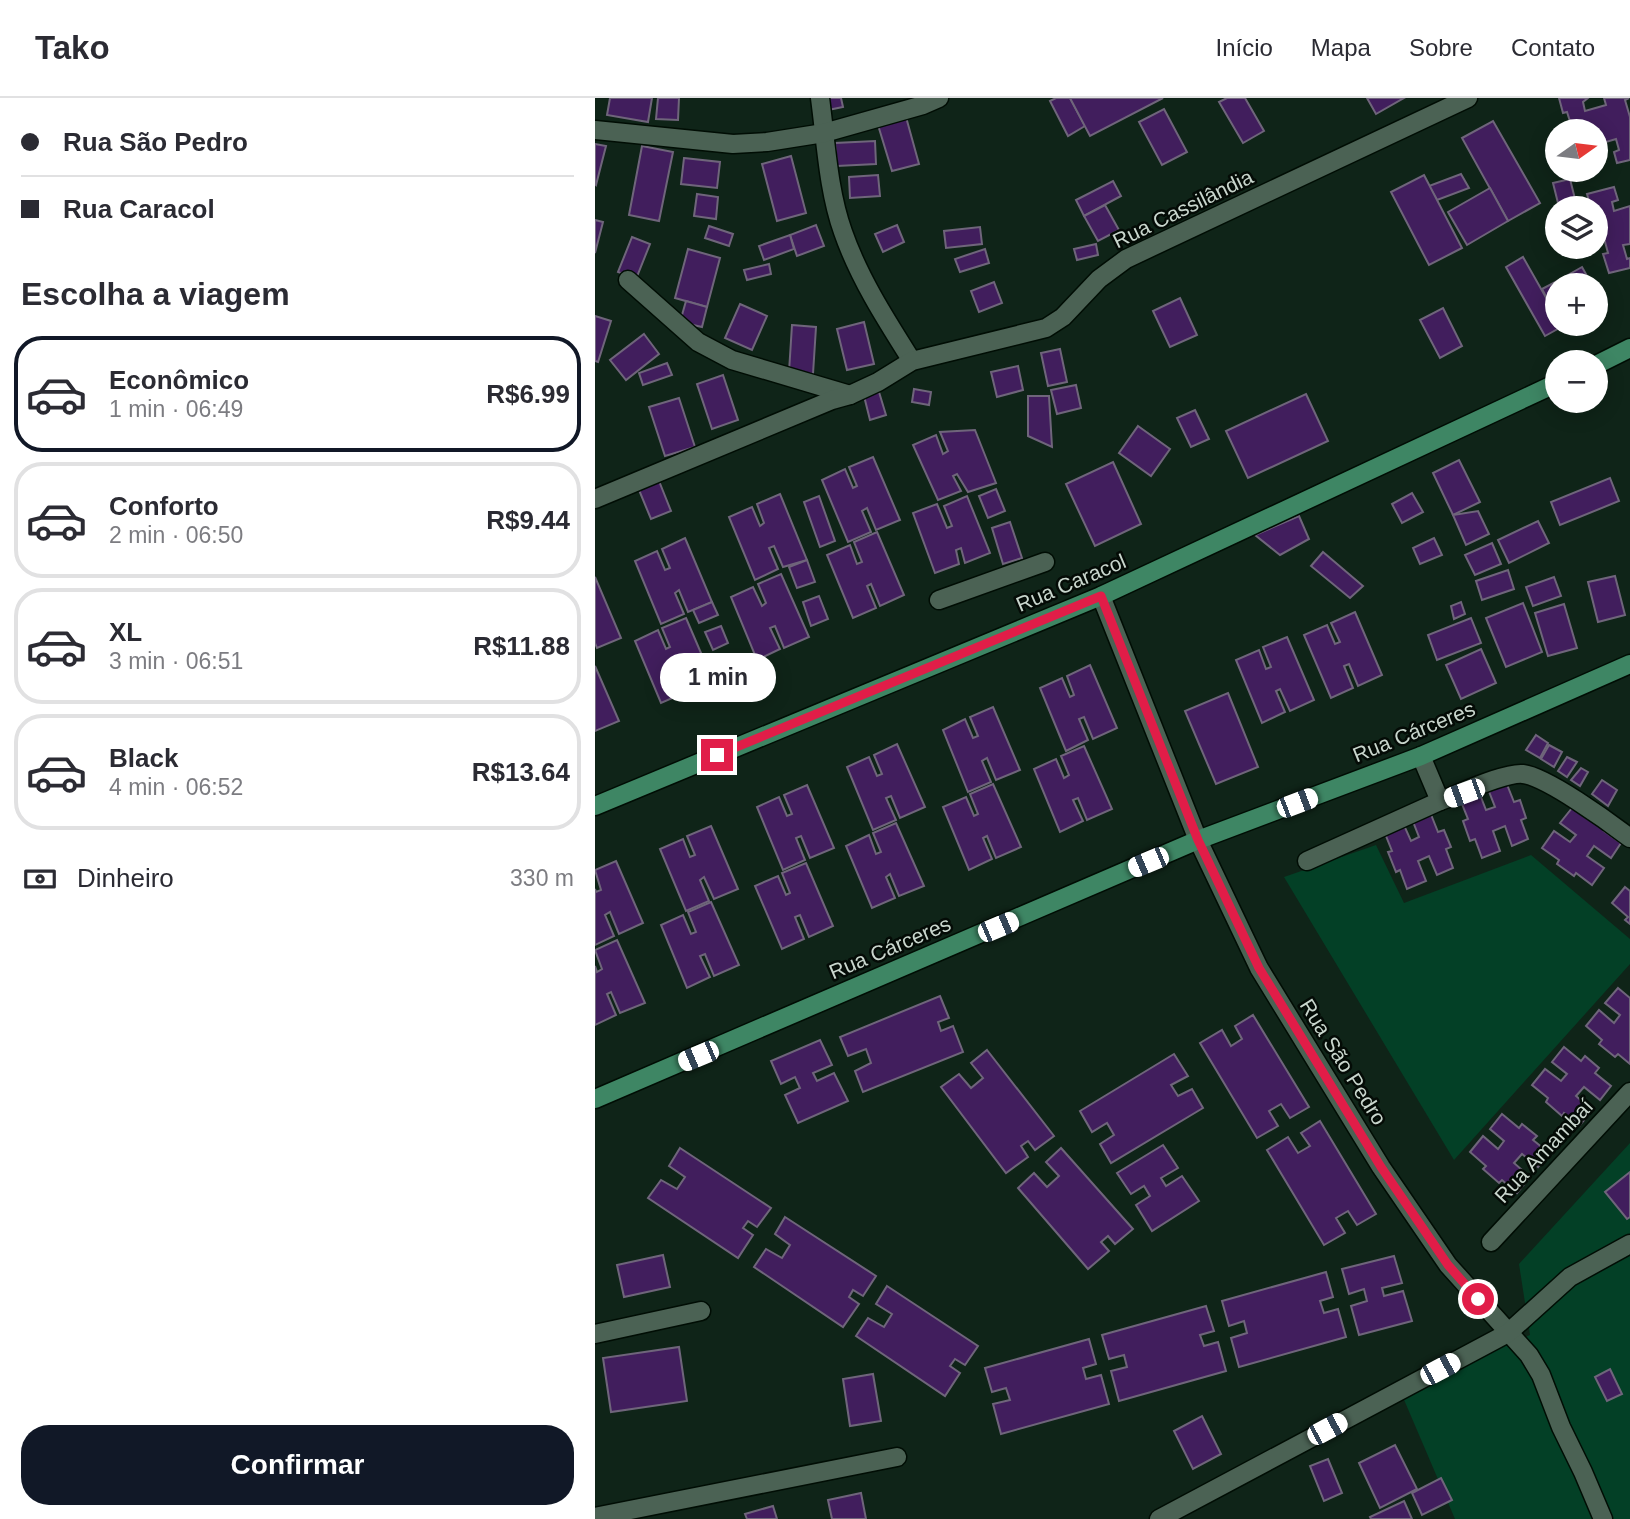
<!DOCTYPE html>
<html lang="pt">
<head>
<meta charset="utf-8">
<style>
	body { margin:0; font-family:Helvetica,sans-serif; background:#f2f2f3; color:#2b2b33; height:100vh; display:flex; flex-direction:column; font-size:26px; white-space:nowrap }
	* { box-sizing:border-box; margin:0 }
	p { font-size:23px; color:#7c7c81 }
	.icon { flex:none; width:38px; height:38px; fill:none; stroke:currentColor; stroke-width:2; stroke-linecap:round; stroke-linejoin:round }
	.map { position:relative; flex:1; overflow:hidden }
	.sheet { display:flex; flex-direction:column; background:#fff; width:595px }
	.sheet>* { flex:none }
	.hud { display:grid; align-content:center; height:154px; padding:0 21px; background:#fff }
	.needle { width:46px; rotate:76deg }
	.fabs { position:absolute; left:950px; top:21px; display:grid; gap:14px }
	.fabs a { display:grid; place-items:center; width:63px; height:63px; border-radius:50%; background:#fff; box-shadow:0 4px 18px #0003; font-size:35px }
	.end { position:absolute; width:32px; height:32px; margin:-16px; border:9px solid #e11d48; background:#fff; box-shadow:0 0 0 4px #fff }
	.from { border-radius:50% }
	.bubble { position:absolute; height:49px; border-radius:24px; background:#fff; box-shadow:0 4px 18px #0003; font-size:23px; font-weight:700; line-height:49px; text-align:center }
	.car { position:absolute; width:21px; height:42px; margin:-21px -10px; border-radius:9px; box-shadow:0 0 5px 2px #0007; background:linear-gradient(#fff 24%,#345 0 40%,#fff 0 76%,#345 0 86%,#fff 0) }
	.hud b { display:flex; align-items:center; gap:24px; height:66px; font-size:26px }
	.hud b+b { border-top:2px solid #e1e1e2 }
	.hud i { width:18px; height:18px; background:#2b2b33 }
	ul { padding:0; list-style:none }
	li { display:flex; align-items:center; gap:21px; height:116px; margin:0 14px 10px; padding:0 7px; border:4px solid #e1e1e2; border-radius:28px }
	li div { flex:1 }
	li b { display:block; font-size:26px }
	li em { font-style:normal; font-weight:700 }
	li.current { border-color:#111827 }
	li>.icon { width:63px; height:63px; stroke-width:1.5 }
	h2 { padding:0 21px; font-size:32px; line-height:84px }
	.pay { display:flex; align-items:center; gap:18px; height:77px; padding:0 21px; font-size:26px }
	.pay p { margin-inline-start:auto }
	.action { display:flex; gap:14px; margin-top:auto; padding:14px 21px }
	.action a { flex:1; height:80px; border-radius:28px; background:#111827; color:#fff; font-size:28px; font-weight:700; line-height:80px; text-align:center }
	header { display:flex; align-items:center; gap:42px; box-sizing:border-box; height:98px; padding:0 35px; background:#fff; border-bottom:2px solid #e1e1e2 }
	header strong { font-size:33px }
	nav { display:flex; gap:38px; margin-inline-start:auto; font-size:24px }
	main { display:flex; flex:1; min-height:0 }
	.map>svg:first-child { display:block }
	.green { fill:#034026 }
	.building { fill:#411e5d; stroke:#6f657b; stroke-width:2 }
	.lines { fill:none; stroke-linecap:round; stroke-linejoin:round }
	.street-casing { stroke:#000d04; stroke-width:21 }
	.secondary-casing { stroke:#000d04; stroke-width:21 }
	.street { stroke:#4b6254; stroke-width:18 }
	.secondary { stroke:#3e8664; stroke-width:18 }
	.route { stroke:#e11d48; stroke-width:9 }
	.labels { text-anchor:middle; stroke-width:5; stroke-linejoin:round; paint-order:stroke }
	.street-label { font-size:21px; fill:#c9d6cd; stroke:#040b06 }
</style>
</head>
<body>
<header>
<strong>Tako</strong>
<nav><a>Início</a><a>Mapa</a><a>Sobre</a><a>Contato</a></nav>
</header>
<main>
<section class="sheet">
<div class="hud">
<b><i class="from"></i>Rua São Pedro</b>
<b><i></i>Rua Caracol</b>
</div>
<h2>Escolha a viagem</h2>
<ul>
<li class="current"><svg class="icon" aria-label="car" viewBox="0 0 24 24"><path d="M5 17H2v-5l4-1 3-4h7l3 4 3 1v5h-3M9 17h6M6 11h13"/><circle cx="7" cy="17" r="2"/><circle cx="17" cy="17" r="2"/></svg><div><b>Econômico</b><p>1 min · 06:49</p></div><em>R$6.99</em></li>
<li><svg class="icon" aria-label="car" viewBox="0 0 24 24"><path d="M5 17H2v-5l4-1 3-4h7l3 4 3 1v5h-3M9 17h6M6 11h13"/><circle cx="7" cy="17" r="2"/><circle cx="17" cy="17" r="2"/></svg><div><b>Conforto</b><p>2 min · 06:50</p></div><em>R$9.44</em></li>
<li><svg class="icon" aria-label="car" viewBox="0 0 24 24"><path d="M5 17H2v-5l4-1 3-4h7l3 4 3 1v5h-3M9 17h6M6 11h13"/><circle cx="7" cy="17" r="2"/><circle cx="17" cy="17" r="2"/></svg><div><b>XL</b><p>3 min · 06:51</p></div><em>R$11.88</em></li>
<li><svg class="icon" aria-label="car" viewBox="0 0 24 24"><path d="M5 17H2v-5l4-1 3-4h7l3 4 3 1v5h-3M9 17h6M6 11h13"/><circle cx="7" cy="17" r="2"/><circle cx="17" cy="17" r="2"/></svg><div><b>Black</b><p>4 min · 06:52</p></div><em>R$13.64</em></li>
</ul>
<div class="pay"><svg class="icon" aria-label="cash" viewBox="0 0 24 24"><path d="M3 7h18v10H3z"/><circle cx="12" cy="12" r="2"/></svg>Dinheiro<p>330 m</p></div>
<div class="action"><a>Confirmar</a></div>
</section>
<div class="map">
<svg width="1035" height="1421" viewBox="0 0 1035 1421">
	<rect width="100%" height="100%" fill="#0f2418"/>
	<g class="green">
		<path d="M781,747L809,805L936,757L1035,841V866L859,1062L689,779Z"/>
		<path d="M1035,1045V1421H860L804,1290L935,1237L924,1166Z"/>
	</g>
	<g class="building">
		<path d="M15,0H57L53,24L12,17Z"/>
		<path d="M63,0H84L83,22L61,21Z"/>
		<path d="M230,0H246L248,9L233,12Z"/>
		<path d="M461,0H475L490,28L473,38L455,3Z"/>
		<path d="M475,0H568L495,38Z"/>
		<path d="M632,0H650L669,33L648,45L624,4Z"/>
		<path d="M772,0H809L781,16Z"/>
		<path d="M964,0H993L988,4L990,13L1011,7L1009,0H1034L1030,2L1035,19V62L1022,65L1019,54L1024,52L1021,41L1001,47V33H978L972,14L968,15Z"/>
		<path d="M569,11L592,54L567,67L544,24Z"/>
		<path d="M311,19L324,66L297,73L283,27Z"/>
		<path d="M898,23L945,105L913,123L867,40Z"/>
		<path d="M280,43L281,66L242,68L240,45Z"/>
		<path d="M0,46L11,48L1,87L0,86Z"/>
		<path d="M47,48L78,54L64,123L34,117Z"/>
		<path d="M196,58L211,115L182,123L167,66Z"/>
		<path d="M89,60L125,64L122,90L86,86Z"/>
		<path d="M866,76L874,90L842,102L834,88Z"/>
		<path d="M283,77L285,98L255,100L254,79Z"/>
		<path d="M829,77L867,150L834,167L796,94Z"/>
		<path d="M975,81L981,105L964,109L958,85Z"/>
		<path d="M518,83L526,98L489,118L481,102Z"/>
		<path d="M1019,89L1023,102L1017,104L1019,113L1035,108V146L1028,147L1032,161L1035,160V170L1014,175L1008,156L1013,155L1001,110H996L992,96Z"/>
		<path d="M895,90L913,123L872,147L853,114Z"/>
		<path d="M102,96L123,99L121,121L99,118Z"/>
		<path d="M510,107L524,132L503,143L489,118Z"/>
		<path d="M0,122L8,124L0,155Z"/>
		<path d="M221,127L229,148L202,158L195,137Z"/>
		<path d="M302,127L309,144L288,154L280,136Z"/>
		<path d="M114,128L138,136L134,148L110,140Z"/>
		<path d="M385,129L387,146L351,150L349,133Z"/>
		<path d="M195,137L199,151L169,162L164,148Z"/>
		<path d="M37,139L55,146L41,181L23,174Z"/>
		<path d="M501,146L503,157L482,162L479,151Z"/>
		<path d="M974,149H991L993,154L976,158Z"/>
		<path d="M93,151L125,160L112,209L80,200Z"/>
		<path d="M390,151L394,165L365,174L360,161Z"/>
		<path d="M928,159L962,219V226L968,228L950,238L911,169Z"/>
		<path d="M174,166L176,176L152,182L149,172Z"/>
		<path d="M987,169L997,187H967L964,182Z"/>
		<path d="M964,182L967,187H962V219L947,191Z"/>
		<path d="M399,184L407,205L384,214L376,193Z"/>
		<path d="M585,200L602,237L575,249L558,213Z"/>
		<path d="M91,203L112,209L107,229L85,224Z"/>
		<path d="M145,206L172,218L157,252L130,240Z"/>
		<path d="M848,210L867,248L845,260L825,222Z"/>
		<path d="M0,218L16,223L3,264L0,263Z"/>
		<path d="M269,224L279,266L252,272L242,231Z"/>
		<path d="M197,227L221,229L218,276L194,274Z"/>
		<path d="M49,236L64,256L31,282L15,262Z"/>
		<path d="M465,251L472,284L453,288L446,255Z"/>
		<path d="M72,265L77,277L48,287L44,275Z"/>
		<path d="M423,268L428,292L402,299L396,274Z"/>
		<path d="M128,277L143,322L117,331L102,286Z"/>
		<path d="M481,287L486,310L462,316L456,292Z"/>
		<path d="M319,291L336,294L334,307L317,304Z"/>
		<path d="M284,294L291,317L275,322L269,298Z"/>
		<path d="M711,296L733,343L653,380L631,333Z"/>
		<path d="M433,298H454L457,349L433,338Z"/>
		<path d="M84,300L100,349L70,358L54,309Z"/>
		<path d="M600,312L614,341L596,349L582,320Z"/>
		<path d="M543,328L575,351L556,378L524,355Z"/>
		<path d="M380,332L401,385L373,394L362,376L358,378L366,393L343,402L318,347L341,337L348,356L353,353L345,334Z"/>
		<path d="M278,359L305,422L281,432L272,410L267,413L276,434L253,444L227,382L250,371L258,390L262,388L254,369Z"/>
		<path d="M864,362L885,404L858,417L838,375Z"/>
		<path d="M518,364L546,426L500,448L471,386Z"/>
		<path d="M1015,380L1024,403L965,427L956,404Z"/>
		<path d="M64,383L76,413L56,421L44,392Z"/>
		<path d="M401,391L410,413L393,420L384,398Z"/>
		<path d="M817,395L828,414L807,425L797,406Z"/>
		<path d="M185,396L212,462L188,469L179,448L174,450L183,471L160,482L134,419L157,409L165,428L169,425L162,406Z"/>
		<path d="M224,398L240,443L225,449L209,404Z"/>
		<path d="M372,398L395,455L370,465L366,450L361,452L364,466L340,475L318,415L342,406L352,430L357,428L349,408Z"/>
		<path d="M883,413L894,436L871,447L858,417Z"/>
		<path d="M704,418L714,441L685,457L660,437Z"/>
		<path d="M943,423L954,445L914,465L903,442Z"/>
		<path d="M415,424L427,460L408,466L397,430Z"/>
		<path d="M282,434L309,497L285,508L276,486L272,488L281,510L258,520L232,457L255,447L262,466L267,464L259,444Z"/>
		<path d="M90,440L117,504L93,514L84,492L80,495L89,516L66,526L40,463L62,453L70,472L75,470L67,451Z"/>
		<path d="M839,440L847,457L825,466L818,450Z"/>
		<path d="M897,445L906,466L880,477L870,457Z"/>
		<path d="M728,454L768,488L755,500L716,468Z"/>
		<path d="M212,462L220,484L202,490L194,469Z"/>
		<path d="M913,472L919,491L887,502L881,483Z"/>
		<path d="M186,476L214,539L189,550L180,528L175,530L185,551L162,562L136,499L158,489L167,508L171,505L163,486Z"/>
		<path d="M1020,478L1030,517L1003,524L993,484Z"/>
		<path d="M0,479L26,540L2,550L0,545Z"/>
		<path d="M959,479L966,498L938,508L931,489Z"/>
		<path d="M224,498L233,521L216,528L208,504Z"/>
		<path d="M117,504L123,517L104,525L98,512Z"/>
		<path d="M866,504L870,516L859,521L856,508Z"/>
		<path d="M928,505L947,554L911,569L891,520Z"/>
		<path d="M969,506L982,550L953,558L940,515Z"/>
		<path d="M760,514L787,577L763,588L754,566L749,568L758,590L736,600L709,537L732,527L740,546L745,544L736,525Z"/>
		<path d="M91,520L118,583L94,593L84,571L80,574L89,595L66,605L40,543L63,532L71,551L75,549L67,530Z"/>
		<path d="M876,520L886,545L842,562L833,537Z"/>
		<path d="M126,528L133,545L118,552L110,534Z"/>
		<path d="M692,539L719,602L695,613L685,591L681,593L690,614L667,625L641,562L664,552L671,571L676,569L668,549Z"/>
		<path d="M886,551L901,585L866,601L851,567Z"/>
		<path d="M495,567L522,630L498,641L489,619L484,621L493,642L471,653L445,590L467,580L475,599L479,597L472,578Z"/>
		<path d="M0,568L24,623L0,633Z"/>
		<path d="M633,595L663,669L621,686L590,613Z"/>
		<path d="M398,609L425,672L401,682L392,660L387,663L396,684L373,694L348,632L370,621L378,640L383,638L375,619Z"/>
		<path d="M941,637L953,645L945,660L931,652Z"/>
		<path d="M302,646L330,709L305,720L296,698L291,700L301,722L278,732L252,669L274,659L282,678L287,676L279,657Z"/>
		<path d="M954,647L967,654L959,669L946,661Z"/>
		<path d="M489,648L517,711L492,722L483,700L478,702L488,723L465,734L439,671L461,661L469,680L474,677L466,658Z"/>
		<path d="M972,659L982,664L972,679L963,673Z"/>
		<path d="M986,670L993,674L985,688L976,682Z"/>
		<path d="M1007,682L1022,692L1013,708L997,696Z"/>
		<path d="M911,684L919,704L925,702L931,720L926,722L933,741L917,748L910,728L898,733L905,753L887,760L880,741L875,743L868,723L873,721L865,701L884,694L891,712L900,709L893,691Z"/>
		<path d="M398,686L426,749L401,760L392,738L388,740L397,761L374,772L348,709L371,699L379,718L383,716L375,696Z"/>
		<path d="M212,687L239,750L215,760L206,738L201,740L210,762L188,772L162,709L184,699L192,718L197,716L189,697Z"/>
		<path d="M977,710L994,722L998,717L1013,728L1009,733L1026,745L1016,760L999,748L992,758L1009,770L997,787L981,775L979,778L962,766L964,762L947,750L959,733L975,744L981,737L965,725Z"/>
		<path d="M835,714L843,734L849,732L856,749L851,751L858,770L842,777L834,758L823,763L831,783L812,791L805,772L801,774L793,754L797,753L789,733L808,725L816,743L824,739L817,721Z"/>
		<path d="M301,725L329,788L304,798L295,776L291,779L300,800L277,810L251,748L274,737L281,756L286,754L278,735Z"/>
		<path d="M116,728L143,791L119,801L109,779L105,782L114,803L91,813L65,751L88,741L95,759L100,757L92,738Z"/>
		<path d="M21,763L48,825L24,836L15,814L10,817L19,838L0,847V791L1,794L6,792L0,772Z"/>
		<path d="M211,765L238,828L214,839L205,817L200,819L209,841L187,851L160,788L183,778L191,797L195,795L187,775Z"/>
		<path d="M1030,789L1035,793V826L1030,822L1033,819L1017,805Z"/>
		<path d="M116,804L144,867L119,878L110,856L105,858L115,879L92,890L66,827L88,817L96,836L101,834L93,814Z"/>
		<path d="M22,842L50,905L25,915L16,894L12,896L21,917L0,927V868L2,874L7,871L0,852Z"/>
		<path d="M1023,890L1035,900V966L1023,956L1020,959L1004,946L1007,942L991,928L1004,912L1019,925L1025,917L1010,905Z"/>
		<path d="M345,898L354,920L343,924L346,933L358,928L368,954L268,994L260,973L276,965L271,951L253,958L245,939Z"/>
		<path d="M658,917L714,1009L695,1020L686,1006L674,1013L683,1028L662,1040L605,945L627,932L636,948L647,941L640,928Z"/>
		<path d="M225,942L237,967L218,975L222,983L239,975L253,1003L203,1025L190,997L205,990L200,979L186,986L176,963Z"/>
		<path d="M969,949L986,963L990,958L1004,970L1000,975L1016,988L1005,1002L989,989L981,998L997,1012L985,1027L969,1015L967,1018L951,1004L953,1000L937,987L950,971L966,983L972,976L957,964Z"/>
		<path d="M392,952L459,1038L440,1052L433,1043L426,1048L433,1059L411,1075L346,989L364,976L376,990L388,980L376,965Z"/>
		<path d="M579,956L593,978L576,987L583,998L597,991L608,1010L516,1065L505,1046L519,1037L512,1025L497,1034L485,1013Z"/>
		<path d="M907,1016L924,1030L927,1026L942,1038L938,1042L954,1055L943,1069L927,1056L919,1065L935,1079L922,1095L907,1082L904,1085L888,1071L891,1068L875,1054L888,1038L903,1051L909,1043L895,1031Z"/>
		<path d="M725,1023L781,1116L762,1127L753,1113L741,1120L750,1135L729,1147L672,1052L693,1039L703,1055L715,1048L706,1035Z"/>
		<path d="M568,1047L583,1070L566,1080L571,1088L587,1078L604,1103L557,1133L541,1107L555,1098L549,1088L536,1096L522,1075Z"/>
		<path d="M85,1050L176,1110L162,1129L153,1123L148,1130L158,1137L143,1160L53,1100L66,1082L82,1091L90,1079L74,1068Z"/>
		<path d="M466,1050L538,1131L520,1146L513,1138L506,1144L514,1153L493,1171L423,1090L439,1075L452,1089L464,1078L451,1064Z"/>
		<path d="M1035,1074V1119L1032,1121L1010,1094Z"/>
		<path d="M190,1119L281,1178L268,1198L258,1192L254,1199L264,1206L248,1229L159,1169L171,1151L187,1160L195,1147L180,1136Z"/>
		<path d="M68,1157L75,1189L29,1199L22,1167Z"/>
		<path d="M799,1158L807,1185L787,1190L789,1198L808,1193L817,1223L764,1237L756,1208L772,1203L769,1191L754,1196L747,1171Z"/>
		<path d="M731,1174L738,1199L725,1203L729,1215L743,1211L751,1239L644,1269L636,1240L652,1235L649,1223L634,1228L627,1203Z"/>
		<path d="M292,1188L383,1248L370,1267L360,1261L355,1268L365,1275L350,1298L261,1238L273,1220L289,1229L297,1216L281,1206Z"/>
		<path d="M611,1208L619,1233L605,1237L609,1248L623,1244L631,1273L524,1303L516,1273L532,1269L529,1257L514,1261L507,1237Z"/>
		<path d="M494,1241L501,1266L488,1270L491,1281L506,1277L514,1306L406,1336L398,1306L415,1302L411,1290L397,1294L390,1270Z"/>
		<path d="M84,1249L92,1303L16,1314L8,1260Z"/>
		<path d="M1015,1271L1027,1296L1012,1303L1000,1279Z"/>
		<path d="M278,1276L286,1323L255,1328L248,1281Z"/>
		<path d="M607,1318L626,1356L598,1371L579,1333Z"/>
		<path d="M800,1347L822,1391L785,1410L764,1365Z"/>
		<path d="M733,1361L747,1395L729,1403L715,1368Z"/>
		<path d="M846,1380L857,1402L827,1417L817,1395Z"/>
		<path d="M266,1395L271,1421H237L233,1402Z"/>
		<path d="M809,1403L817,1421H776L775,1419Z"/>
		<path d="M178,1408L182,1421H152L150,1416Z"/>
	</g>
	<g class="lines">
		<g class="street-casing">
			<g id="street">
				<path d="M225,0C231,44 233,92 248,134C264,180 291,222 317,263"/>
				<path d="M0,32L138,46L172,44L229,35L328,7L344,0"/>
				<path d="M33,182L103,244L137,262L255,297"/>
				<path d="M0,401L237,302L255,297L283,284L317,263L451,230L468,219L504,181L531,161L873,0"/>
				<path d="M506,498L603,742L664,870L786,1069L853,1167L934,1257L946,1277L966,1329L988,1374L1008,1421"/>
				<path d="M344,502L450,464"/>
				<path d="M826,658L845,703C864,696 910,674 928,676C952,679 1014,724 1035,740"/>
				<path d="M712,763L845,703"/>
				<path d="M896,1144L1035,994"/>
				<path d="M0,1236L106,1213"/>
				<path d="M0,1419L302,1359"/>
				<path d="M564,1421L913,1235L975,1179L1035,1146"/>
			</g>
		</g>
		<g class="secondary-casing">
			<g id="secondary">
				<path d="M1001,267L1035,250"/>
				<path d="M0,708L506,498L962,285"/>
				<path d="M0,1001L603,742L826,658L1035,566"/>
			</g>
		</g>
		<use href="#street" class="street"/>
		<use href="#secondary" class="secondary"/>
	</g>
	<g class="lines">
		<path class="route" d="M122,657L506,498L603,742L664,870L786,1069L853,1167L883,1201"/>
	</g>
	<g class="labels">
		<g class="street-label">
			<text transform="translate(588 111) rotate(-26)" y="7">Rua Cassilândia</text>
			<text transform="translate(476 485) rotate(-23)" y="7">Rua Caracol</text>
			<text transform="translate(819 634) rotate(-22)" y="7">Rua Cárceres</text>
			<text transform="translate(295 850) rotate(-23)" y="7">Rua Cárceres</text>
			<text transform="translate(748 964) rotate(58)" y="7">Rua São Pedro</text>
			<text transform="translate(949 1053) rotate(-47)" y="7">Rua Amambaí</text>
		</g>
	</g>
</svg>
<div class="fabs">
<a><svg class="needle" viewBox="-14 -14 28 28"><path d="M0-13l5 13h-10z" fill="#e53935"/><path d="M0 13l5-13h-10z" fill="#7c7c81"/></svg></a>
<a><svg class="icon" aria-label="layers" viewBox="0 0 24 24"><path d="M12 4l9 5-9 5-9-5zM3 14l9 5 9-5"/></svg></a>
<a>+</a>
<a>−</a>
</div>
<i class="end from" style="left:883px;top:1201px"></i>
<i class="end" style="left:122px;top:657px"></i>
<div class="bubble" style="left:65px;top:555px;width:116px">1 min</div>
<i class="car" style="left:869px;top:695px;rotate:250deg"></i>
<i class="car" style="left:702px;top:705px;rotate:69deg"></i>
<i class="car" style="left:553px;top:764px;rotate:247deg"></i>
<i class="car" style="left:403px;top:829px;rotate:67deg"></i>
<i class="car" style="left:103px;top:958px;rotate:247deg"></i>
<i class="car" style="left:845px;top:1271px;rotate:62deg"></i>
<i class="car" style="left:732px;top:1331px;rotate:62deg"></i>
</div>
</main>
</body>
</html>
